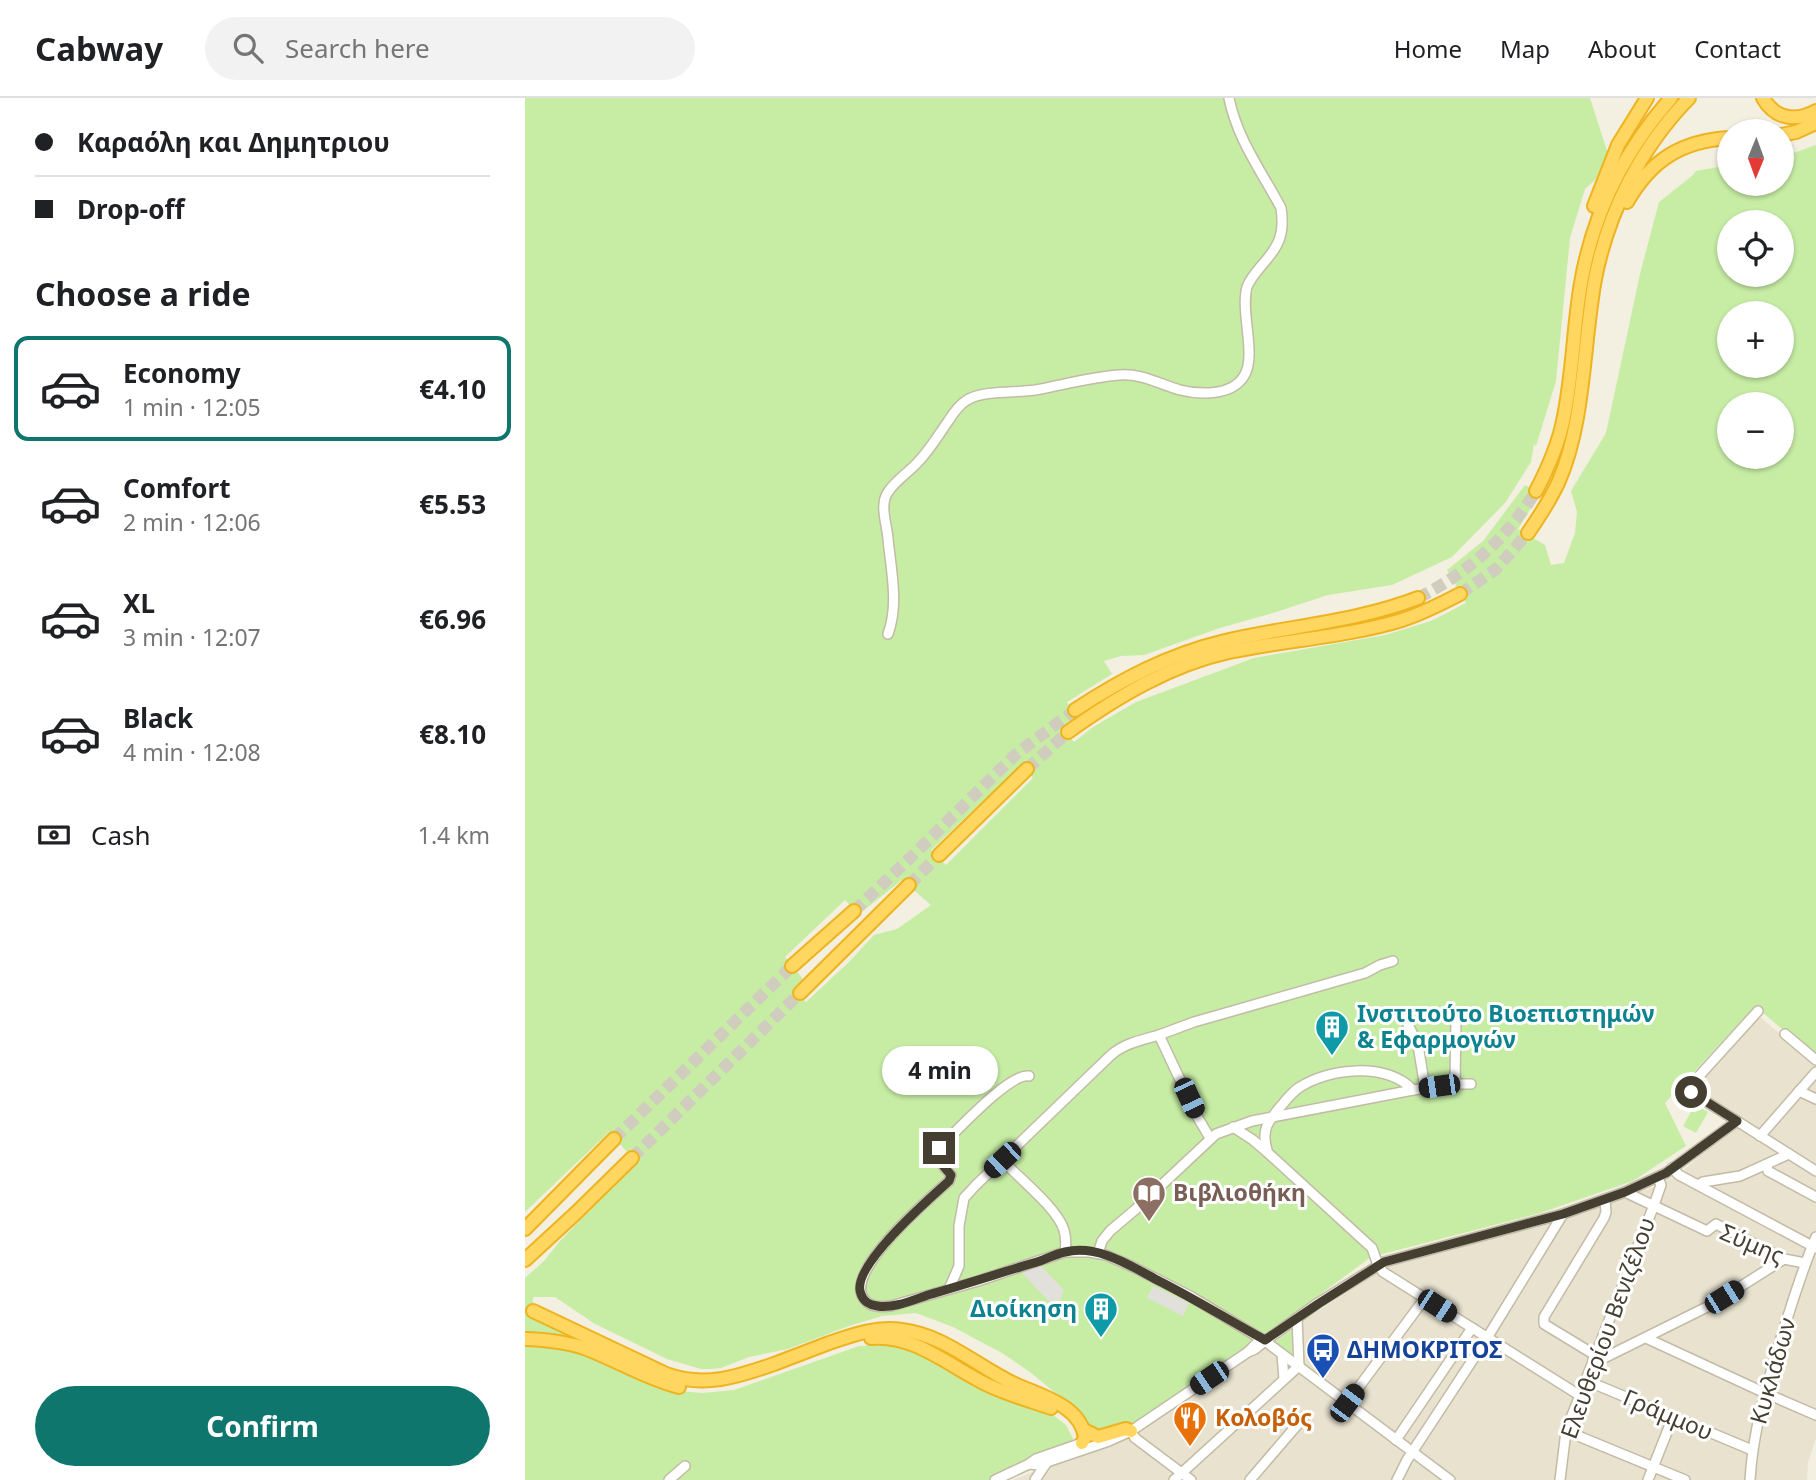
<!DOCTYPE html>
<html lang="en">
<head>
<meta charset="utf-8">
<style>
	body { margin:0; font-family:"Noto Sans",sans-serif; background:#f2f2f2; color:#202124; height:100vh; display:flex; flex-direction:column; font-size:26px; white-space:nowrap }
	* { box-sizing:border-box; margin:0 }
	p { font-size:23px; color:#757577 }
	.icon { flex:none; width:38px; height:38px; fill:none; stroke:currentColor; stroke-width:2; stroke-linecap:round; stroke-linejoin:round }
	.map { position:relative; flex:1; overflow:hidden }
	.details { display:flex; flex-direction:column; background:#fff; width:525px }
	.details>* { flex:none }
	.top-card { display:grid; align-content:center; height:154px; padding:0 35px; background:#fff }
	.needle { width:46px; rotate:181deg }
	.fabs { position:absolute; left:1192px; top:21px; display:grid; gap:14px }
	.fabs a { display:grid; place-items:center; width:77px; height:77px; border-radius:50%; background:#fff; box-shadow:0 2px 5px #0004; font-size:35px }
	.end { position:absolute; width:32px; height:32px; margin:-16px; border:9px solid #453f32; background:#fff; box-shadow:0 0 0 4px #fff }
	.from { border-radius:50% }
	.bubble { position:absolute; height:49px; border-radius:24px; background:#fff; box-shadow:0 2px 5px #0004; font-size:23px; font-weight:700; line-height:49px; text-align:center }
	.car { position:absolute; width:21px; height:42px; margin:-21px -10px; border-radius:9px; box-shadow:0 0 5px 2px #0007; background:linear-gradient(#222 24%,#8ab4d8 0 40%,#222 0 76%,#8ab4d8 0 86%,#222 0) }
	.top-card b { display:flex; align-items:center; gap:24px; height:66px; font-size:26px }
	.top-card b+b { border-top:2px solid #e0e0e0 }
	.top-card i { width:18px; height:18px; background:#202124 }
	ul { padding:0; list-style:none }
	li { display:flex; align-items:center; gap:21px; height:105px; margin:0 14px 10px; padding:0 21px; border:4px solid transparent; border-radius:14px }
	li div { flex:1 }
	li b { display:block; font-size:26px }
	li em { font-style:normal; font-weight:700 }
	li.selected { border-color:#0f766e }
	li>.icon { width:63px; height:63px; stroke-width:1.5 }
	h2 { padding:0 35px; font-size:32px; line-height:84px }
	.pay { display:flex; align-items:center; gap:18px; height:77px; padding:0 35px; font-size:26px }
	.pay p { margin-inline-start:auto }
	.cta { display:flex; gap:14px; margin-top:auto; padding:14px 35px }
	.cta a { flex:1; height:80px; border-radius:42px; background:#0f766e; color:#fff; font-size:28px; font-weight:700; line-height:80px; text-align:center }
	header { display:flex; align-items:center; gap:42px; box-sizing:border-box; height:98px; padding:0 35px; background:#fff; border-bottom:2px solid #e0e0e0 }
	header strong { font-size:33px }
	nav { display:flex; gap:38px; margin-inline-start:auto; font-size:24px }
	.search { width:490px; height:63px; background:#f2f2f2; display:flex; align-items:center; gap:18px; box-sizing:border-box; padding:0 24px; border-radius:38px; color:#757577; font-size:26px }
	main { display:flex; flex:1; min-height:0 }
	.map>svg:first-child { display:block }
	.residential { fill:#e8e2cf }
	.green { fill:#c7eda5; fill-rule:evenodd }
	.parking { fill:#e2e0db }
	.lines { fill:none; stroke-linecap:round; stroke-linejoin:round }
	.highway-tunnel { stroke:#d0ccbe; stroke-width:12; stroke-dasharray:12 6; stroke-linecap:butt }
	.minor-casing { stroke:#c2bba6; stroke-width:12 }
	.highway-casing { stroke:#eeb320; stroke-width:16 }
	.minor { stroke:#fff; stroke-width:9 }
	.highway { stroke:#ffd760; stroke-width:12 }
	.route { stroke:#453f32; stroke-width:9 }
	.labels { text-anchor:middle; stroke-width:6; stroke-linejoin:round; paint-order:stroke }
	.culture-label { font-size:23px; font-weight:bold; fill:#0d838f; stroke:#fff; text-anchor:start }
	.education-label { font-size:23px; font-weight:bold; fill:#785e54; stroke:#fff; text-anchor:start }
	.street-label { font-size:23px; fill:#453f32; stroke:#fff }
	.transit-label { font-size:23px; font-weight:bold; fill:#164399; stroke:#fff; text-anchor:start }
	.food-label { font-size:23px; font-weight:bold; fill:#c56008; stroke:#fff; text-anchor:start }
</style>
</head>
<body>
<header>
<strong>Cabway</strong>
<div class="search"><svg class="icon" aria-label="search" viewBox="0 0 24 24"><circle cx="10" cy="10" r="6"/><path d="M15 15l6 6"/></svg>Search here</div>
<nav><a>Home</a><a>Map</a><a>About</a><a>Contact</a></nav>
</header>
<main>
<section class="details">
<div class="top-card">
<b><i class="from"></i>Καραόλη και Δημητριου</b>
<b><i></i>Drop-off</b>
</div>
<h2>Choose a ride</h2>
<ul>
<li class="selected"><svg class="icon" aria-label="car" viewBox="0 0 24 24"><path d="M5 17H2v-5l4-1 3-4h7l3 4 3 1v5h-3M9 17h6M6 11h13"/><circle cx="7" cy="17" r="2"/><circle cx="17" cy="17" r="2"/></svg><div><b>Economy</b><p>1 min · 12:05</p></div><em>€4.10</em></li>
<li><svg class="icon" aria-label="car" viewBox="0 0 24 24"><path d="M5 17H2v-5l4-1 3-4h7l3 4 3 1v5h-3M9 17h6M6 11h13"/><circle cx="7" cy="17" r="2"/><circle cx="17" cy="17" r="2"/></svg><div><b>Comfort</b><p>2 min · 12:06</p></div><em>€5.53</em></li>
<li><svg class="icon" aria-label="car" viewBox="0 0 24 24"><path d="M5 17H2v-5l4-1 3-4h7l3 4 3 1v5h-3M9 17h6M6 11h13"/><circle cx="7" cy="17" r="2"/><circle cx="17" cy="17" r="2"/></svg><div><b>XL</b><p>3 min · 12:07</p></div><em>€6.96</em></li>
<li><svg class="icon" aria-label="car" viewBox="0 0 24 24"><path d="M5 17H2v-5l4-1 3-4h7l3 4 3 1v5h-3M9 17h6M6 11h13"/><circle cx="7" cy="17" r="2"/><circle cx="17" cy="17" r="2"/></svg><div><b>Black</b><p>4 min · 12:08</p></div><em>€8.10</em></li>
</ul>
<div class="pay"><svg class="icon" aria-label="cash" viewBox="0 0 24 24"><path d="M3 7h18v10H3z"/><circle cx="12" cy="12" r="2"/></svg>Cash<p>1.4 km</p></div>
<div class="cta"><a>Confirm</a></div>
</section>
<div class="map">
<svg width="1291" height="1382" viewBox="0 0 1291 1382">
	<rect width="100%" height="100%" fill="#f3efe1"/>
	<g class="residential">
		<path d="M1235,919L1290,966L1233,1032L1169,992Z"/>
		<path d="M1291,978V1071L1238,1037Z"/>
		<path d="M1212,1027L1291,1076V1341L1283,1364L1282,1382H487L601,1339L859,1170L1039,1122L1132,1088L1158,1073L1198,1037Z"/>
	</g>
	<g class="green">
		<path d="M0,0H1065L1083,56L1070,82L1060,91L1045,140L1031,283L1011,348L1009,346L1006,364L980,405L927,459L867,487L803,497L748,515L695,530L619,557L596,558L579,563L587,576L542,604L550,618L536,630L549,644L568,629L611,604L729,560L860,537L906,523L941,505L922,472L958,443L1000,387L1015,396L993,431L1020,447L1026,467L1039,465L1050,435L1052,414L1046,393L1081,335L1115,176L1134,104L1167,78L1171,73L1204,67V86H1256L1257,57L1271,54L1291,47V960L1230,908L1140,1005L1161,1048L1108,1083L1015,1115L846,1159L744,1234L612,1323L601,1329L569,1336L544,1306L505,1274L477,1255L428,1229L391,1215L357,1218L324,1228L263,1251L224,1259L196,1270L186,1271H176L142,1261L70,1226L30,1199H8V1207L4,1219H8L66,1244L0,1236V1180L19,1163L35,1143L112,1065L84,1034L0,1114ZM1204,124H1256V177H1204ZM1204,215H1256V268H1204ZM1204,306H1256V359H1204ZM496,667L508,680L421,767L406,752ZM377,782L406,807L372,831L349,837L323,865L281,904L268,891L278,881L260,859L320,802L333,817Z"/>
		<path d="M1170,1007L1183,1014L1171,1035L1158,1028Z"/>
		<path d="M767,1232V1259L750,1246V1244Z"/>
		<path d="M0,1240L1,1248L3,1247H15L46,1251L153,1293L178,1295L209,1292L334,1248L369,1247L388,1253L469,1296L528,1317L541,1327L550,1345L463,1382H0Z"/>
	</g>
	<g class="parking">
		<path d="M515,1167L539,1192L531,1211L496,1174Z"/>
		<path d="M628,1188L664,1205L658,1218L622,1200Z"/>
	</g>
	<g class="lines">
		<g class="highway-tunnel">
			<path d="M935,496L971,471L1003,435"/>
			<path d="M893,500C945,473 980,442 1011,393"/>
			<path d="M502,671L543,634"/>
			<path d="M384,787L414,757"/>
			<path d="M329,813L384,761L490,657L550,612"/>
			<path d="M89,1041L267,868"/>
			<path d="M107,1060L275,895"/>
		</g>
		<g class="minor-casing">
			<g id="minor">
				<path d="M363,536C374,506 366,472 363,441C362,426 354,407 363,394C371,382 383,375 393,364C405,352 414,336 424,322C429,314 434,307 442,302C459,292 490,295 510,292C538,287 566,279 594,277C616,275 634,286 655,292C675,297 707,298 719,278C732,258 715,214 722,189C725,181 731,174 737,167C754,148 760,136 756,110C737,74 712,41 704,0"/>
				<path d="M1233,913L1165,988L1164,991L1166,994L1291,1073"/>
				<path d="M877,914L893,947L900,990"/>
				<path d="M1260,936L1291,962"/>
				<path d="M634,937L669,924L840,875L855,867L868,863"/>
				<path d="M504,978C484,975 431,1034 414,1050C409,1061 419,1068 426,1077L424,1083C405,1100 315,1176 340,1202C347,1210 356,1209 366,1208L453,1183L540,1154H564L581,1157L608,1169L665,1198L740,1243L925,1382"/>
				<path d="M930,986L931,921"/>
				<path d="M1274,993L1291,1001"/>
				<path d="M708,1029L728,1042L742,1054L847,1150L853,1167L858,1174L1054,1297"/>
				<path d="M1235,1038L1291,974"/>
				<path d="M742,1052C736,1032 743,1023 756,1008C761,1002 768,993 775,989C805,970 861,964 888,992"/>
				<path d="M477,1062C494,1080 532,1110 539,1132C541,1139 541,1147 540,1154"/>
				<path d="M1242,1067L1243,1073L1291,1099"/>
				<path d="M1147,1070L1154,1077L1291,1150"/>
				<path d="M1173,1087L1178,1084L1215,1078L1264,1056"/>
				<path d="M1100,1094L1182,1133L1191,1126L1259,1161L1280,1165"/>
				<path d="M573,1155L577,1143L585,1133L611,1111L691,1036L727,1023L888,992L930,986H946"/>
				<path d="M424,1191L434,1168V1128L439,1100L451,1087L586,957C600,945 617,942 634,937L673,1020L685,1040"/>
				<path d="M772,1220L774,1268"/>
				<path d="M1121,1240L1240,1295L1291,1317"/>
				<path d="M740,1243L793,1205L859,1164L1038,1116L1100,1094L1141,1075L1212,1023"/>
				<path d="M757,1256L759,1281"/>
				<path d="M1070,1257L1019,1226V1219L1079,1120L1081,1114L1080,1102"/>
				<path d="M1068,1262L1072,1263L1079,1260L1188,1206L1259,1161"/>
				<path d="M1060,1282L1227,1352"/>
				<path d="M822,1305L900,1200"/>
				<path d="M606,1333L610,1340L666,1382"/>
				<path d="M1041,1333L1160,1382"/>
				<path d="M871,1342L947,1230"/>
				<path d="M504,1366L513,1367L522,1364L584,1343L606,1333L723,1254L734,1243H740L730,1251L723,1254"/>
				<path d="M144,1382L160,1368"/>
				<path d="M470,1382L504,1366L511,1361L557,1345L559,1347"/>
				<path d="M510,1382L522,1364"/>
				<path d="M649,1382L774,1268"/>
				<path d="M725,1382L779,1319"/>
				<path d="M872,1382L882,1362L962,1240L1038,1116"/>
				<path d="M1035,1382L1041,1333L1129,1107L1136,1087L1133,1080"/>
				<path d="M1123,1382L1148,1319"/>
				<path d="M1225,1382C1228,1329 1244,1280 1259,1230C1269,1200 1278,1169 1291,1139"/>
			</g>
		</g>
		<g class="highway-casing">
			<g id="highway">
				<path d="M1238,0C1250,21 1270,24 1291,13"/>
				<path d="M1256,37L1271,34L1291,25"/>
				<path d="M1102,104C1126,62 1156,43 1204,40"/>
				<path d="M1069,108L1093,47L1122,0"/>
				<path d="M1011,393C1023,370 1033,348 1038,323C1048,278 1048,231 1056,185C1068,116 1099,53 1146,0"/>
				<path d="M1003,435C1014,419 1025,402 1033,385C1060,325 1058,246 1070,181C1083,114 1116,49 1164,0"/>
				<path d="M550,612C597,581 645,556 700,543C764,528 831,524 893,500"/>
				<path d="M543,634C592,599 645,567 704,554C761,542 821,539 877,522C898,515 916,506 935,496"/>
				<path d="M414,757L502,671"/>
				<path d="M267,868L329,813"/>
				<path d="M275,895L384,787"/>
				<path d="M0,1131L89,1041"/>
				<path d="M0,1162L51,1115L107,1060"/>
				<path d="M8,1213L141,1276C179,1290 212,1279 249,1266C267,1259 286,1252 304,1245C327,1237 352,1228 377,1232C420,1237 454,1270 492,1287C517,1298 556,1308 560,1340L557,1345"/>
				<path d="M346,1240C391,1236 426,1270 465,1288C484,1297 506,1303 526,1310"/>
				<path d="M2,1241C23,1242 43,1244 62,1251C93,1263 122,1281 154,1289"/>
				<path d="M559,1332L573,1339L601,1331L606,1333"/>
			</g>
		</g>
		<use href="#minor" class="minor"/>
		<use href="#highway" class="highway"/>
	</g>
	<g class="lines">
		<path class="route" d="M414,1050C409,1061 419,1068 426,1077L424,1083C405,1100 324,1170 336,1196C338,1203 345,1207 352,1208C368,1211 388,1202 403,1197C441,1186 478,1174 515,1163C523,1160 531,1156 540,1154C573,1146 606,1168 634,1183C670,1201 705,1223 740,1242L793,1206L859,1164L1038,1116L1100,1094L1141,1075L1212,1023L1166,994"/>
	</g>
	<defs>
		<g id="building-pin" transform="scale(1.75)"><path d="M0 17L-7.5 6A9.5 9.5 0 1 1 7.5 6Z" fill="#0f9aa8" stroke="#fff"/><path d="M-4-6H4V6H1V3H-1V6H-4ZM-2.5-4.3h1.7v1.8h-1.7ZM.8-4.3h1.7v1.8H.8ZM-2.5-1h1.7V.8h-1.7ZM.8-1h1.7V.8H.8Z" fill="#fff"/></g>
		<g id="library-pin" transform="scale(1.75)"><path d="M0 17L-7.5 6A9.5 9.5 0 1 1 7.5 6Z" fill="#8d6e63" stroke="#fff"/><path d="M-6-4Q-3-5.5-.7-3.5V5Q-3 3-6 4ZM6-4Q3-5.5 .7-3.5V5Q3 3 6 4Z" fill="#fff"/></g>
		<g id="bus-pin" transform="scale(1.75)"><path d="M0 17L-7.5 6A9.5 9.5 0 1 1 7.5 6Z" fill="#1a4fb4" stroke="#fff"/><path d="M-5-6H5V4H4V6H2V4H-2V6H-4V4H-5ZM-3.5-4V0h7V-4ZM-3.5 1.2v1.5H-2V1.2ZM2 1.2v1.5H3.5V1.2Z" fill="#fff"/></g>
		<g id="restaurant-pin" transform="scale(1.75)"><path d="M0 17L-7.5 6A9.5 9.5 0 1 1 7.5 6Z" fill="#e8710a" stroke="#fff"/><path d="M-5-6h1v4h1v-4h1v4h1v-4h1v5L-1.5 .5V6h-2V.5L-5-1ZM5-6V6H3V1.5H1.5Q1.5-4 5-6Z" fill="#fff"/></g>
	</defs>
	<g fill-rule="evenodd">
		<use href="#building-pin" x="807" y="929"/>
		<use href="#library-pin" x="624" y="1095"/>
		<use href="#building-pin" x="576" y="1211"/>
		<use href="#bus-pin" x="798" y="1252"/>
		<use href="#restaurant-pin" x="665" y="1320"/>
	</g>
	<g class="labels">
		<g class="culture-label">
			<text x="832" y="924">Ινστιτούτο Βιοεπιστημών<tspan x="832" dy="26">&amp; Εφαρμογών</tspan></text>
			<text x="552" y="1219" text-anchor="end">Διοίκηση</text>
		</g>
		<g class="education-label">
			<text x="648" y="1103">Βιβλιοθήκη</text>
		</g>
		<g class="street-label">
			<text transform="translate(1227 1146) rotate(23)" y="8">Σύμης</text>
			<text transform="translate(1083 1230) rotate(-70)" y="8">Ελευθερίου Βενιζέλου</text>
			<text transform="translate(1248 1273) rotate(-74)" y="8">Κυκλάδων</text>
			<text transform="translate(1143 1317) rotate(23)" y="8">Γράμμου</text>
		</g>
		<g class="transit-label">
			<text x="822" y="1260">ΔΗΜΟΚΡΙΤΟΣ</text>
		</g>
		<g class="food-label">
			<text x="690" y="1328">Κολοβός</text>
		</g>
	</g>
</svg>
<div class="fabs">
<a><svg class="needle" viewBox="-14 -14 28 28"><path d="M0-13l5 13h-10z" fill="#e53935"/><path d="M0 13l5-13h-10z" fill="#757577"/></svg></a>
<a><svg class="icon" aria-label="locate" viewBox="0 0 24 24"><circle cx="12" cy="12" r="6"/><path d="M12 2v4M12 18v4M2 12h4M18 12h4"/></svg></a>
<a>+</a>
<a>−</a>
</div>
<i class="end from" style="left:1166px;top:994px"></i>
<i class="end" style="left:414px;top:1050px"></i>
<div class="bubble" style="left:357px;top:948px;width:116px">4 min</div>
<i class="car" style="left:914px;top:988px;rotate:262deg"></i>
<i class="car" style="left:664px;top:1000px;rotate:155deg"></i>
<i class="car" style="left:477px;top:1062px;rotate:227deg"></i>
<i class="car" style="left:1199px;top:1199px;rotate:58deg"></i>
<i class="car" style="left:912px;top:1208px;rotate:123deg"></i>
<i class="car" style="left:684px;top:1280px;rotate:236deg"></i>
<i class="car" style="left:822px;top:1305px;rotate:37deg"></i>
</div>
</main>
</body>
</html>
